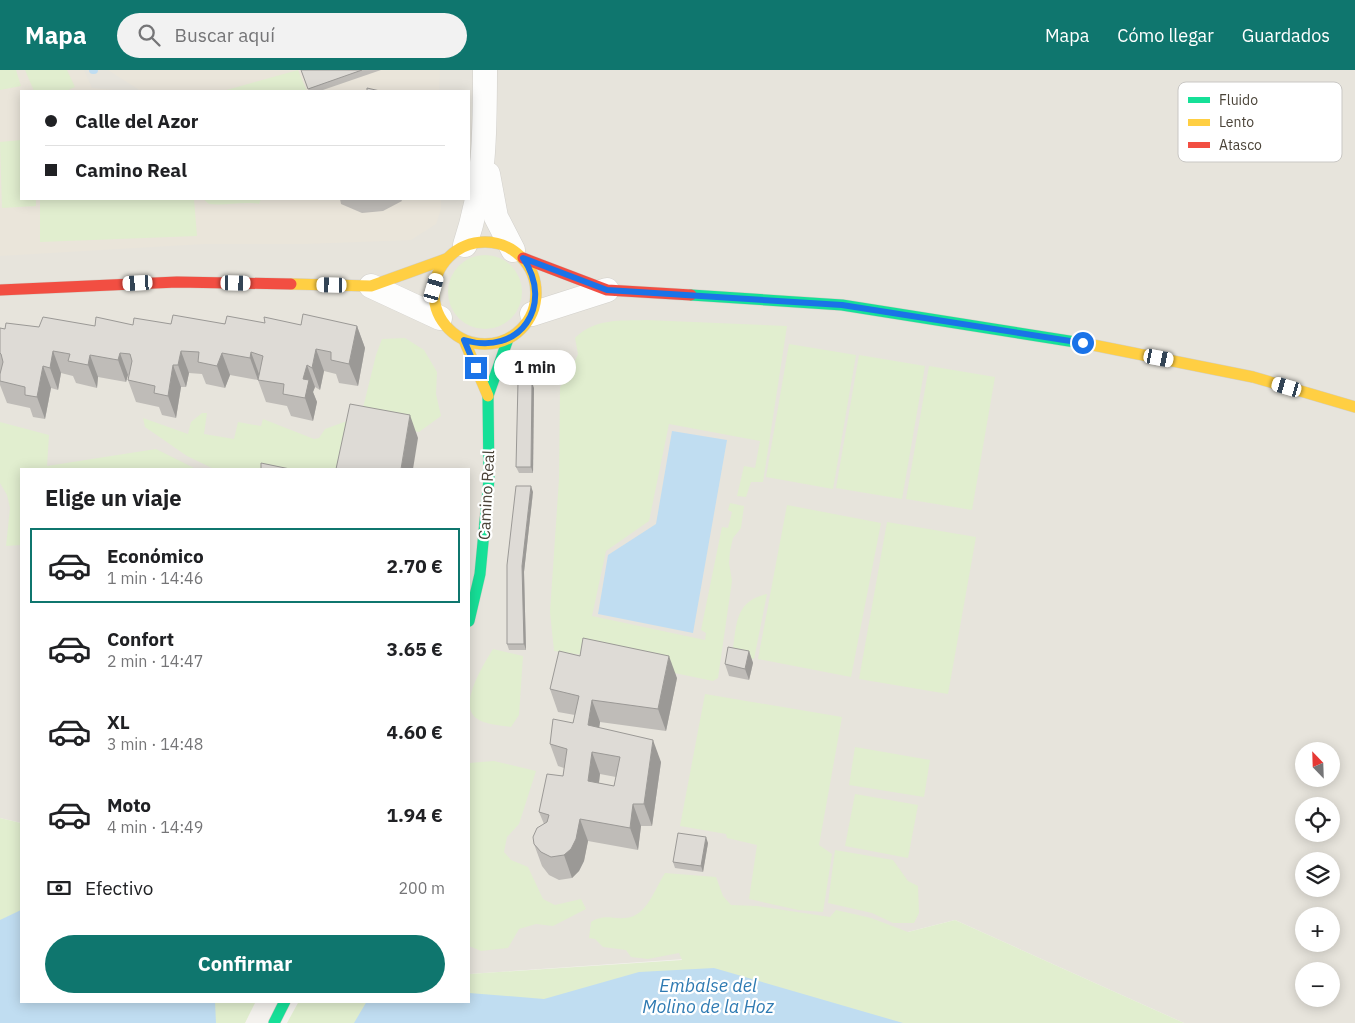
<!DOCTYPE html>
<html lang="es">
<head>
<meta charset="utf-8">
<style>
	body { margin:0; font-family:"IBM Plex Sans",sans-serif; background:#f2f2f2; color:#202124; height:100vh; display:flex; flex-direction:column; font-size:19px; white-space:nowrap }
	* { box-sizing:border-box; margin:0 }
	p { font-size:16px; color:#757577 }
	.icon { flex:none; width:28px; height:28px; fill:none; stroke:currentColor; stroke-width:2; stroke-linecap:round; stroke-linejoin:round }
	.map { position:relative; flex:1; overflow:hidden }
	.drawer { position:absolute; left:20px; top:398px; width:450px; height:535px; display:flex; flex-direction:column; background:#fff; border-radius:0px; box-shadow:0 2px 12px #0003 }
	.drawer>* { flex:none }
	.guide { position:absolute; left:20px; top:20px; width:450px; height:110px; border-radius:0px; box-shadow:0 2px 12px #0003; display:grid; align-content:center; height:110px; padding:0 25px; background:#fff }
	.needle { width:32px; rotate:337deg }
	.controls { position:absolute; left:1295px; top:672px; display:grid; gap:10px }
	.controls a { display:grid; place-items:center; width:45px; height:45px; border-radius:50%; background:#fff; box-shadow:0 2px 12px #0003; font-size:25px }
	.end { position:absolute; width:22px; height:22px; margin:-11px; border:6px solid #1a73e8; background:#fff; box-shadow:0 0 0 2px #fff }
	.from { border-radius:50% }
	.bubble { position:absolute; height:35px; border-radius:18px; background:#fff; box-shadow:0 2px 12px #0003; font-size:16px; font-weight:700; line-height:35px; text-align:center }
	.car { position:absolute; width:15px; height:30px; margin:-15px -8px; border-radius:6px; box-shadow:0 0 4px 1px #0007; background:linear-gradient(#fff 24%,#345 0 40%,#fff 0 76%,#345 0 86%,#fff 0) }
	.guide b { display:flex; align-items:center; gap:18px; height:48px; font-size:19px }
	.guide b+b { border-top:1px solid #e0e0e0 }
	.guide i { width:12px; height:12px; background:#202124 }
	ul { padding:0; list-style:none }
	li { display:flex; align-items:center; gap:15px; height:75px; margin:0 10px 8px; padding:0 15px; border:2px solid transparent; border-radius:0px }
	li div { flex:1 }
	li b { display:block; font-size:19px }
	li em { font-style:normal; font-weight:700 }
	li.active { border-color:#0f766e }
	li>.icon { width:45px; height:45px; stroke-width:1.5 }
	h2 { padding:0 25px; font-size:22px; line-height:60px }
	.pay { display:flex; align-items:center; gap:12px; height:55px; padding:0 25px; font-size:19px }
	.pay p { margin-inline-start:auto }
	.cta { display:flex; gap:10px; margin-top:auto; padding:10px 25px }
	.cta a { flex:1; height:58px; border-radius:30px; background:#0f766e; color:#fff; font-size:20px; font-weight:700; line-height:58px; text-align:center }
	header { display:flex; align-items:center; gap:30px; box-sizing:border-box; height:70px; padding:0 25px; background:#0f766e; color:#fff }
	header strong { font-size:24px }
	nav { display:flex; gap:28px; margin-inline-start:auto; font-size:18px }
	.search { width:350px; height:45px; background:#f2f2f2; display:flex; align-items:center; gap:12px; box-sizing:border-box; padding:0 18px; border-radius:28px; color:#757577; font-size:19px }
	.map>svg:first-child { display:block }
	.residential { fill:#e7e4dc; fill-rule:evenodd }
	.education { fill:#eae5da }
	.green { fill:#e1eecf }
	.water { fill:#c0ddf1 }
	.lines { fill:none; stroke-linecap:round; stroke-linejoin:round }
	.stream { stroke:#c0ddf1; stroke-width:8 }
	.street-casing { stroke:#d2d0cb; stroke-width:25 }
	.fast-casing { stroke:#d3cfc5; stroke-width:12 }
	.slow-casing { stroke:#d3cfc5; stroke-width:12 }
	.jam-casing { stroke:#d3cfc5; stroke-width:12 }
	.street { stroke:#fdfdfc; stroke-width:24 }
	.fast { stroke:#16e098; stroke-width:11 }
	.slow { stroke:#ffcf43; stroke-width:11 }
	.jam { stroke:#f24e42; stroke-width:11 }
	.wall { fill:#bfbcb8; fill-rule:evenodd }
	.shaded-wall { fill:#9b9996 }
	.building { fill:#dedbd6; stroke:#9b9996; fill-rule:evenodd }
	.route { stroke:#1a73e8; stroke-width:6 }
	.labels { text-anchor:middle; stroke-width:4.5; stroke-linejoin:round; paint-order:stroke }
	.street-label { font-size:16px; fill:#4b4439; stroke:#fff }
	.water-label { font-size:18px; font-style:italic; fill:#2e7ab2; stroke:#fff }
	.key { fill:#fff; stroke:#c9c7c4; stroke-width:1 }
	.key-label { font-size:14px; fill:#4b4439 }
</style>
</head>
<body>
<header>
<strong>Mapa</strong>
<div class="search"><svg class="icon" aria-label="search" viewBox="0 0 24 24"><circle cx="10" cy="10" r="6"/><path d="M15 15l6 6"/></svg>Buscar aquí</div>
<nav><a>Mapa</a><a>Cómo llegar</a><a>Guardados</a></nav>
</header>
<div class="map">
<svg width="1355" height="953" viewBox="0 0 1355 953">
	<rect width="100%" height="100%" fill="#f4f2ee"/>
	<path class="residential" d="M0,0H1355V953H1184L955,850L845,878L469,904V399H21V753L0,748ZM21,21H469V129H21ZM1304,681H1331V709H1304ZM1304,736H1331V764H1304ZM1304,791H1331V819H1304ZM1304,846H1331V874H1304ZM1304,901H1331V929H1304Z"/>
	<g class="education">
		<path d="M0,0H84L92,18L124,21H21V129H441V139L436,154L411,170L305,174H204L0,186Z"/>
		<path d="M108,0H440L439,21H141Z"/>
	</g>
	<g class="green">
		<path d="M0,0H16L21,16L0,20Z"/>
		<path d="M25,0H67L75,17L66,21H34Z"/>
		<path d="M298,0L307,21H223Z"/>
		<path d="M21,70V129H36V136L2,138L0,72Z"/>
		<path d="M40,129H194L197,166L40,172Z"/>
		<path d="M203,129H261L259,134C243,131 226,136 209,134Z"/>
		<circle cx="485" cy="222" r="37"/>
		<path d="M646,250L787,256L763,412H751L746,427L737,426L744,396L755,398L760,371L669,354L649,451L606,481L592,546L705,570L706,563L701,560L722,457L728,458L732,442L728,440L730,433L744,436L741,458L733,468L730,481L729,493L732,511L718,608L713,611L597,587L554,581L550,542L559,409L560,317L569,305L578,284L575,268C595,248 619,251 646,250Z"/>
		<path d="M405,268L424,280L437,302L436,324L441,346L419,362L355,350L344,399H214L187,386L145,357L143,348L188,364L191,352L202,343H207L204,364L234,369L238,352L261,356L263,349L314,369L319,368L325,359L361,346L376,285L382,269Z"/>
		<path d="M789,274L856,285L833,419L766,407Z"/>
		<path d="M859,285L925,296L902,429L836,418Z"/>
		<path d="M929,296L995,307L972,440L906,429Z"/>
		<path d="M0,352L49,365L47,396L156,379L196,399H21V475L6,476L10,438L7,425L0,413Z"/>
		<path d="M787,435L881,453L851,607L758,589Z"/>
		<path d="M887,452L976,467L948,624L859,609Z"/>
		<path d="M767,524L754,589L732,585C737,557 733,531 767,524Z"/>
		<path d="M493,579L523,586L519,645L511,657C500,655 485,655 476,648C458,634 484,594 493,579Z"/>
		<path d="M705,624L842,647L819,775L832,784L823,842L798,840L749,829L757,775L727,768L726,764L680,756Z"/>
		<path d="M855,677L930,690L924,727L849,715Z"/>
		<path d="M494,691L536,701L519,754L507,767L504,782L511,790L528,797L543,829L555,835L581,829L586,839L553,856L536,854L519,859L508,878L481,881L469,876V693Z"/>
		<path d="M855,724L918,735L908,788L845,776Z"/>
		<path d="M0,748L21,753V931H256L245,953H0Z"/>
		<path d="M835,780L893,790L908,811L918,816L919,843L914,853H893L872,843L828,833Z"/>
		<path d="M665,803L716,807L723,826L731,835L757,836L830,847L836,840L871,848L908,862L955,850L1184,953H287L299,931H469V904L682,890L679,883L648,889L631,887L626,880L603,877L595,869L589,868L591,852C605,844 610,849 625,848C647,847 655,818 665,803Z"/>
	</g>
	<g class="water">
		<path d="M672,361L727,370L693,563L598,544L608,485L656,454Z"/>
		<path d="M21,840V931H215L216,953H0V850Z"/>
		<path d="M714,898L903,953H354L367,931H469V923L544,929L639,902Z"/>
	</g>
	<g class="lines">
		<path class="stream" d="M93,0H94"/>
		<g class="street-casing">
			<g id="street">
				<path d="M488,104L496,147L513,180"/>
				<path d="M465,175C485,115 485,63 485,0"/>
				<path d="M371,216L440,248"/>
				<path d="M532,244L607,220"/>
			</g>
		</g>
		<g class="fast-casing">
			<g id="fast">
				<path d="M691,225L842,235L1088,274"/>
				<path d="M469,551L480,504L489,409L488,326L508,269"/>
				<path d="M274,953L285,931"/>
			</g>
		</g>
		<g class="slow-casing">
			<g id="slow">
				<circle cx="485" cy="223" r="51"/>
				<path d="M291,214L371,216L446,189"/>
				<path d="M464,270L488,326"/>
				<path d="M1088,274L1253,307L1355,337"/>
			</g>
		</g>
		<g class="jam-casing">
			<g id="jam">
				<path d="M523,188L607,220L691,225"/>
				<path d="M0,220L177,212L291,214"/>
			</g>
		</g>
		<use href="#street" class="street"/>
		<use href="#fast" class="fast"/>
		<use href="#slow" class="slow"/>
		<use href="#jam" class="jam"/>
	</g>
	<g class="wall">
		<path d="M301,0H381L320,21H309Z"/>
		<path d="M340,129H401L402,131L383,141L362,143L341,134Z"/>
		<path d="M265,253L301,255L357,256L365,278L358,316L339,313L336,304L324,301L320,320L315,317L313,322L317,332L313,351L291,346L287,336L266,332L258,310L259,304L258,310L230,305L225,318L206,314L202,304L189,303L186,317H181L176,348L162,345L159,337L136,332L128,310L129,306L128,305L126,312L98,307L97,318L76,313L73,306L61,303L58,320L51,318L45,349L33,347L30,338L7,333L0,315V258L5,259L39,257L133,255L171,254Z"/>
		<path d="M534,318L533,403H519L516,397Z"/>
		<path d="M533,422L524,502L526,580H509L507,574Z"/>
		<path d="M749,581L753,593L749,610L729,606L725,594Z"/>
		<path d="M580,586L677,608L666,661L600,652L599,658L661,692L652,756H641L638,780L588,771L584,791L579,801L572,808L559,810L549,805L542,796L534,774L544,754L539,742L563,706L564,698L558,696L550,674L573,653L575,645L558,642L550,619ZM600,704L616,707L614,716L599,713Z"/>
		<path d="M708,773L703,802L675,798L673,792Z"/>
	</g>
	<g class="shaded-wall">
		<path d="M357,256L365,278L358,316L349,294Z"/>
		<path d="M316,279L324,301L320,320L312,298Z"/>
		<path d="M53,281L61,303L58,320L50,298Z"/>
		<path d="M181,281L189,303L186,317L178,295Z"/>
		<path d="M251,282L259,304L258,310L250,288Z"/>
		<path d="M120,283L128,305L126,312L118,290Z"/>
		<path d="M222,283L230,305L225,318L217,296Z"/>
		<path d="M90,285L98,307L97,318L88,295Z"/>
		<path d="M173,295L181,317L176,348L168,326Z"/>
		<path d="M307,295L315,317L313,322L317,332L313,351L305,328L303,309Z"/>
		<path d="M43,296L51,318L45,349L37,327Z"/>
		<path d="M532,312L534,318L533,403L531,397Z"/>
		<path d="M410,345L418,368L413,399H401Z"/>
		<path d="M531,416L533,422L524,502L526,580L524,574L522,496Z"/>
		<path d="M749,581L753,593L749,610L745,599Z"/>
		<path d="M669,586L677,608L666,661L658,639Z"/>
		<path d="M592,630L600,652L596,678L588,655Z"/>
		<path d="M653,670L661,692L652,756L644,734Z"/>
		<path d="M592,682L600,704L596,733L588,711Z"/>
		<path d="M633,734L641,756L638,780L630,758Z"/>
		<path d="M580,749L588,771L584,791L579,801L572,808L564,785Z"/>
		<path d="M706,767L708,773L703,802L701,796Z"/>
	</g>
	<g class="building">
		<path d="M301,0H362L308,19Z"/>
		<path d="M367,18L380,21H367Z"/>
		<path d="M303,244L357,256L349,294L331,290V282L316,279L312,298L307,295L303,309L309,310L305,328L283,324L284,314L258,310L263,286L251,282L250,288L222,283L217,296L198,292L199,282L181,281L178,295H173L168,326L154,323L155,316L128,310L132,291L130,284L120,283L118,290L90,285L88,295L68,291L70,284L53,281L50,298L43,296L37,327L25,325V317L0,311V304L3,292L1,284L0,283V258L5,259L6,253L39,257L43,247L95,256L96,247L133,255L134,248L171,254L173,245L225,254L227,246L265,253L264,247L301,255Z"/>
		<path d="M518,312H532L531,397H516Z"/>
		<path d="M350,334L410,345L401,399H336Z"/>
		<path d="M261,393L290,399H261Z"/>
		<path d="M516,416H531L522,496L524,574H507V495Z"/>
		<path d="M583,568L669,586L658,639L592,630L588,655L653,670L644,734H633L630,758L580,749L576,769L571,779L564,785L551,787L541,782L534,774L533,767L537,758L547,752L549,745L539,742L547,704L563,706L567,679L550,674L553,649L573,653L579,626L550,619L559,581L580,586ZM592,682L620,687L614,716L588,711Z"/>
		<path d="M728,577L749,581L745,599L725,594Z"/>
		<path d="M678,763L706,767L701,796L673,792Z"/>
	</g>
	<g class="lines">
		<path class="route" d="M476,298L464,270C520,287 555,235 523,188L607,220L842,235L1083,273"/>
	</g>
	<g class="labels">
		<g class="street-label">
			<text transform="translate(486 425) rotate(-87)" y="6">Camino Real</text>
		</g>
		<g class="water-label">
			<text x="708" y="922">Embalse del<tspan x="708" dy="21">Molino de la Hoz</tspan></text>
		</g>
	</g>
	<rect x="1178" y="12" width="164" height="80" rx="8" class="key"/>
	<rect x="1188" y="27" width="22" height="6" fill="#16e098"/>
	<rect x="1188" y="49" width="22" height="7" fill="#ffcf43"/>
	<rect x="1188" y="72" width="22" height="6" fill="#f24e42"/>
	<g class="key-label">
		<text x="1219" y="35">Fluido</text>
		<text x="1219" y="57">Lento</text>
		<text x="1219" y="80">Atasco</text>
	</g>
</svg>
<div class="controls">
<a><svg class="needle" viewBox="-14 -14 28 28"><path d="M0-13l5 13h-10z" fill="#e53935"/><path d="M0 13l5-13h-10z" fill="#757577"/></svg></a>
<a><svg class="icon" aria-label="locate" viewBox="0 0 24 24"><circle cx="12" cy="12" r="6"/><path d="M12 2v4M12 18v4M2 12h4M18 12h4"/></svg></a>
<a><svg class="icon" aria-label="layers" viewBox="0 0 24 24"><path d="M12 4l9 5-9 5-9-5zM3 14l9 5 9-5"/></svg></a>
<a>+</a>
<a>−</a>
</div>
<i class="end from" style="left:1083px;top:273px"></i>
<i class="end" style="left:476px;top:298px"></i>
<div class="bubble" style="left:494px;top:280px;width:82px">1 min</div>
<i class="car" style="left:138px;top:213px;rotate:267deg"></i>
<i class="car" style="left:236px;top:213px;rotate:91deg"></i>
<i class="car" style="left:332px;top:215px;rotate:271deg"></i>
<i class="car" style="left:434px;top:218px;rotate:16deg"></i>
<i class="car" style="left:1159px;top:288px;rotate:101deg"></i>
<i class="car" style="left:1287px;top:317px;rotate:286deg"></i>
<div class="guide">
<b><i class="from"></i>Calle del Azor</b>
<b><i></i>Camino Real</b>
</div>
<section class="drawer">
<h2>Elige un viaje</h2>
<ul>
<li class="active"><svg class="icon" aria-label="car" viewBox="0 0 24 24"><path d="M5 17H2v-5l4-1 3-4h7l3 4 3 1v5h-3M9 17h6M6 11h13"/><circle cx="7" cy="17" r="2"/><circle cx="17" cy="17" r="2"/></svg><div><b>Económico</b><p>1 min · 14:46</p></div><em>2.70 €</em></li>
<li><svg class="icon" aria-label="car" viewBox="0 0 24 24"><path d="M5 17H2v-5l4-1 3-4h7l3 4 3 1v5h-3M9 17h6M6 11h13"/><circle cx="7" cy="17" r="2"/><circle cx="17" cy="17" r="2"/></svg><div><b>Confort</b><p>2 min · 14:47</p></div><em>3.65 €</em></li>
<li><svg class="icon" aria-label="car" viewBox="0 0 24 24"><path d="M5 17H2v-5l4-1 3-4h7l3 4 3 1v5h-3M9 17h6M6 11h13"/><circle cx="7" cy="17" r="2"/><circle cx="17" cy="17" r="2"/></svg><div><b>XL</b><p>3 min · 14:48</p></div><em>4.60 €</em></li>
<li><svg class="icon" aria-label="car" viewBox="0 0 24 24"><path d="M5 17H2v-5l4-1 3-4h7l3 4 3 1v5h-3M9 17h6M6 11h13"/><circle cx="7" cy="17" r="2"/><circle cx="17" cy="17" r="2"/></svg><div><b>Moto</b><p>4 min · 14:49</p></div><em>1.94 €</em></li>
</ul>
<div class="pay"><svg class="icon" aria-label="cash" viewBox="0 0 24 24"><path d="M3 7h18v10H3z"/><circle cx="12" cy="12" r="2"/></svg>Efectivo<p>200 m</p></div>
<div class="cta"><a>Confirmar</a></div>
</section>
</div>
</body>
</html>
